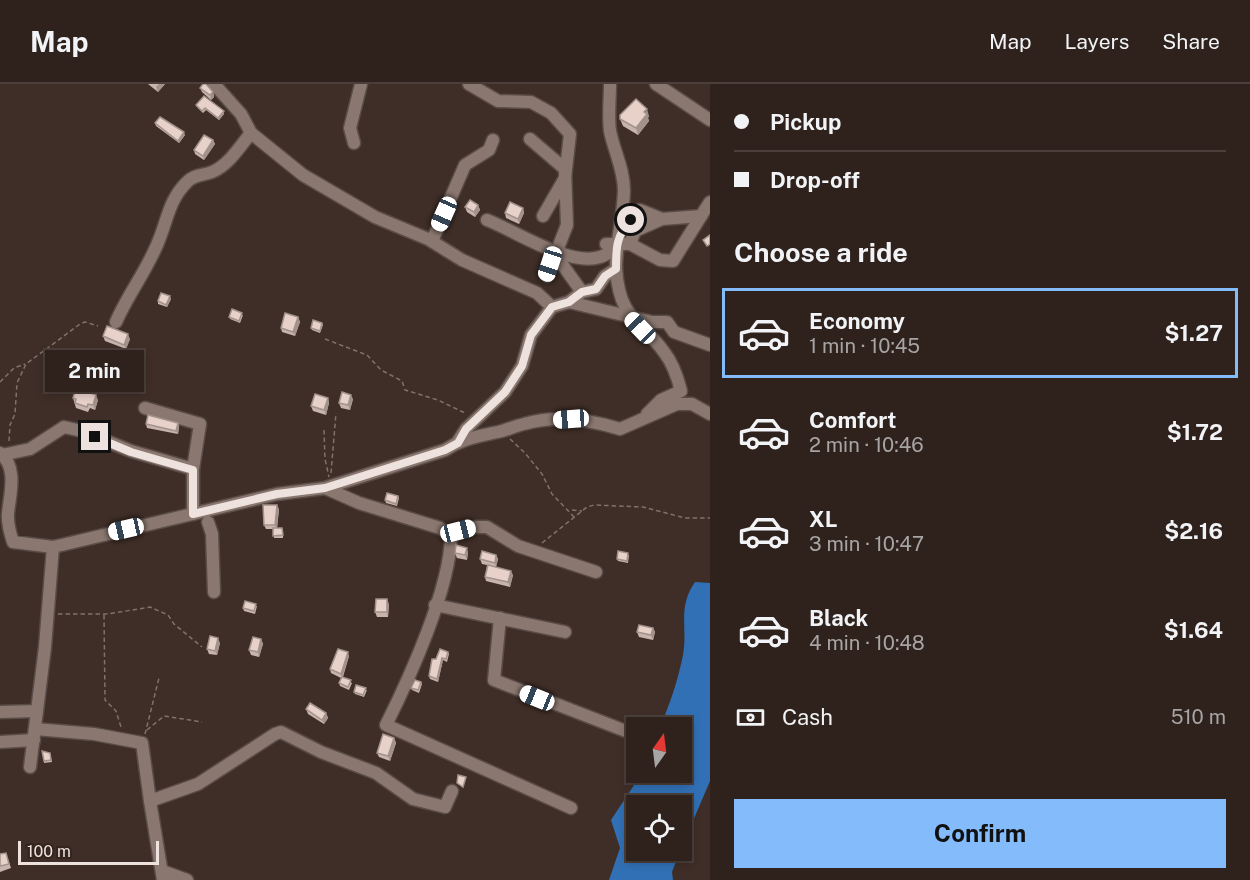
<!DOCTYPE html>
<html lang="en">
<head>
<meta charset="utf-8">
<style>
	body { margin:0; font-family:"Public Sans",sans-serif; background:#3b2f2a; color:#f1f3f6; height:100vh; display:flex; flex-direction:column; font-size:22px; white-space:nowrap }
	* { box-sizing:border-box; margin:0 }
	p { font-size:20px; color:#a7a4a4 }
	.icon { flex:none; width:33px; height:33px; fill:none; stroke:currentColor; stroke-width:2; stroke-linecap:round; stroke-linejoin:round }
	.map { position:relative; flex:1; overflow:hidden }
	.details { display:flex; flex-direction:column; background:#2f221d; width:540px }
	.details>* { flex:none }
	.hud { display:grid; align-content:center; height:132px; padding:0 24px; background:#2f221d }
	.needle { width:39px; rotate:14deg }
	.tools { position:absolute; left:626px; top:633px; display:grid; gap:12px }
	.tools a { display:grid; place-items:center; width:66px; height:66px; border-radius:0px; background:#2f221d; box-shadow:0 3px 9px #0003,0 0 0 2px #4a3f3b; font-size:30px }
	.scale { position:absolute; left:18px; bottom:15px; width:141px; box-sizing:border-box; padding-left:6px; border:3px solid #eee2de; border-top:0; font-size:16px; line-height:21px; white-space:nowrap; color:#eee2de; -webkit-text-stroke:4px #34241e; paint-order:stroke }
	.end { position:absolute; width:27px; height:27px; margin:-14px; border:8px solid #eee2de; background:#111; box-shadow:0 0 0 3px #111 }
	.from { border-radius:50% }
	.bubble { position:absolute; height:42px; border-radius:0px; background:#2f221d; box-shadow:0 3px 9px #0003,0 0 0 2px #4a3f3b; font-size:20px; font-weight:700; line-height:42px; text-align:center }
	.car { position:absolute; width:18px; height:36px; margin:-18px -9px; border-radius:8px; box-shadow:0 0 4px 2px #0007; background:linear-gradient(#fff 24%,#345 0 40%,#fff 0 76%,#345 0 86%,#fff 0) }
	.hud b { display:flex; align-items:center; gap:21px; height:57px; font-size:22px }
	.hud b+b { border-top:2px solid #4a3f3b }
	.hud i { width:15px; height:15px; background:#f1f3f6 }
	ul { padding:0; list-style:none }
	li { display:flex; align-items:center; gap:18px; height:90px; margin:0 12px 9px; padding:0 12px; border:3px solid transparent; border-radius:0px }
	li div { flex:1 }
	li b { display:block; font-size:22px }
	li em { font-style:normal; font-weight:700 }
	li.current { border-color:#84bbfb }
	li>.icon { width:54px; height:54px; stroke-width:1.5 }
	h2 { padding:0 24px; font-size:27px; line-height:72px }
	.pay { display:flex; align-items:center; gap:15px; height:66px; padding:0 24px; font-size:22px }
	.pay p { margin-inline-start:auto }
	.primary-button { display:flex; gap:12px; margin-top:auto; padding:12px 24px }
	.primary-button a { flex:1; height:69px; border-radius:0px; background:#84bbfb; color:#111; font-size:24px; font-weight:700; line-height:69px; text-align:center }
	header { display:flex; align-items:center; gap:36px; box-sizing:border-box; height:84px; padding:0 30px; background:#2f221d; border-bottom:2px solid #4a3f3b }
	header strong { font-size:28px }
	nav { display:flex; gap:33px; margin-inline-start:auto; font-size:21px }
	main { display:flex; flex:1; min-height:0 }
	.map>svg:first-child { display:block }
	.water { fill:#3170b5 }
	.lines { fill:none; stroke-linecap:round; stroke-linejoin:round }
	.minor-casing { stroke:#594b46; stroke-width:15 }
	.path { stroke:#80716b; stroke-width:1.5; stroke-dasharray:4.5 3; stroke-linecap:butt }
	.minor { stroke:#8a776f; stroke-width:12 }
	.wall { fill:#c7b4ac }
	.shaded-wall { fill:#a2928c }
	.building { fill:#e7d1c8; stroke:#a2928c; stroke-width:1.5 }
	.route { stroke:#eee2de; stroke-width:8 }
</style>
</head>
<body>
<header>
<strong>Map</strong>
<nav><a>Map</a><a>Layers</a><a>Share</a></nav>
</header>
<main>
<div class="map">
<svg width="710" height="796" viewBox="0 0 710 796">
	<rect width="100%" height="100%" fill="#3f2e27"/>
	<path class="water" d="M695,498L710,499V697L681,765V722H636V766L680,767L672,788L673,796H609L620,764L611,736L642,689L681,688V644L660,643C670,620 678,596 683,571C688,543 677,524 695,498Z"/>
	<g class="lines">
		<g class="minor-casing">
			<g id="minor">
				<path d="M214,0L241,30L251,49L303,91L375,133L428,155L462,176L537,209L552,223"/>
				<path d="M469,0L498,17L531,18L551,29L570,50L565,94L543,132"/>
				<path d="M656,0L710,36"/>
				<path d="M530,55L565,85L567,141L547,192"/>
				<path d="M354,59L350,44L361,0"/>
				<path d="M487,136C516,147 569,183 600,173C606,172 612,166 616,163"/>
				<path d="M622,145L640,126L662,135"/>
				<path d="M432,157L465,81L489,66L493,56"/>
				<path d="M606,160H630L635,147L662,135L701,132L710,118"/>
				<path d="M630,160L660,176L673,177L701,132"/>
				<path d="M554,169L582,208"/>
				<path d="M616,185C620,237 639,233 664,268C672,278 678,295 681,307L661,316L647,330"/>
				<path d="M569,218L652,238H667L674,248L710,261"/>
				<path d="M116,238C128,210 148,185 159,156C168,134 169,116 187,98C195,90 202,92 212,88C229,81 240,62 251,49"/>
				<path d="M145,324L200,340L193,385V430"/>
				<path d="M458,359C471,353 484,351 498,348C507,346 515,342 524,340C555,331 591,336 620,345L677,320H692L710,330"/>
				<path d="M0,369C18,383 10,410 8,429C7,439 10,449 13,458L53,463L277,410L325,404L445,366L457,359L466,345L505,308L522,282L531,251L552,223L569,218L582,208L596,205L605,192L616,185C616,158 623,134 624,107C624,85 614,67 610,47C608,32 610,15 610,0"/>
				<path d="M2,371L30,365L64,343L82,347L131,367L193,385"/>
				<path d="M325,404L359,419L440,444L451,452C450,505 410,593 386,641L571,724"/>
				<path d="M208,438L212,450L214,508"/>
				<path d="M451,452L475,443H487L518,462L596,488"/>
				<path d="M435,521L565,548"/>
				<path d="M500,534L494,596L636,651"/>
				<path d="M0,628L37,627"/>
				<path d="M35,645L94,650L142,659L150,717"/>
				<path d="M0,658L34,656"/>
				<path d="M30,683L45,563L53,463"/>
				<path d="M162,787L187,796"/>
				<path d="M163,796L150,717L198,700L275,650L281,648L321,668L376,689L413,715L445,723L452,707"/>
			</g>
		</g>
		<g class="path">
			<path d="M325,255L367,271L381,286L402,297L405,306L438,316L465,329"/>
			<path d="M0,298L14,284L25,280"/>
			<path d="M324,346L325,375L329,393"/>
			<path d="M510,355L525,369L542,390L552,410L575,434"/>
			<path d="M9,357L10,341L15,330L17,299L26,280L80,240L85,238L98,242"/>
			<path d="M331,389L336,329"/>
			<path d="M572,426L582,427"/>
			<path d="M542,459L587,423L594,421L643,423L685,434H710"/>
			<path d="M58,530H108L150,523L168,531L174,540L202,563"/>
			<path d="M104,531L105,616L116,627L121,643"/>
			<path d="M147,646L164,632L202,638"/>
			<path d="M145,650L159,594"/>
		</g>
		<use href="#minor" class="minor"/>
	</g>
	<g class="wall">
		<path d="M148,0H165L158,8Z"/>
		<path d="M200,4L213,8L214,13L211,16L202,8Z"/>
		<path d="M196,21L224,27V30L219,36L206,26L203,29L197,23Z"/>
		<path d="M649,32L648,34L649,37L638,51L623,42L620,35Z"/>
		<path d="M155,39L185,51L179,59L156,42Z"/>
		<path d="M213,56L215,60L204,76L195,70L194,66Z"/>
		<path d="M478,121L480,126L475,133L467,128L465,123Z"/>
		<path d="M523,124L524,129L519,140L506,134L505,129Z"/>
		<path d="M171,215L167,223L158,220V217Z"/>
		<path d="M243,231L240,239L230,235L229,233Z"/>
		<path d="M298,233L300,238L295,252L282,248L281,244Z"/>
		<path d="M322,239L323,241L320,249L312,246L311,244Z"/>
		<path d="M103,252L130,255L126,265L105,257Z"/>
		<path d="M73,314L98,316L95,326L90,324L88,328L76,324Z"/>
		<path d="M328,314L329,319L326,331L313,327L311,322Z"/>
		<path d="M353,315L350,326L341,324L339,319Z"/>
		<path d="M178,339L179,343L178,350L147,344L146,340Z"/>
		<path d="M398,412L399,414L397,422L386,419L385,416Z"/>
		<path d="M279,425L277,444L283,446V454H274L273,445H266L264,441Z"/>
		<path d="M468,468L467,476L457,474L455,469Z"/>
		<path d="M496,471L498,475L496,483L513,491L510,503L486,497L485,493L487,481L482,480L480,475Z"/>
		<path d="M629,471L628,479L618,477L617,475Z"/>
		<path d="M389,520L388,533H377L375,528Z"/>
		<path d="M257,522L255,530L244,527L243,524Z"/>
		<path d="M653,544L655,548L653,556L639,553L637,548Z"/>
		<path d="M261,555L263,560L259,573L251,571L249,566Z"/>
		<path d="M220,559L217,571L209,570L207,565Z"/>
		<path d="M448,568L449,570L447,578L443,576L438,598L430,595L429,592L436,575Z"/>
		<path d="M349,572L343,593L352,599L349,606L340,602L339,599L341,594L331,589L330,585Z"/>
		<path d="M421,598L422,600L419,609L412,606L411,604Z"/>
		<path d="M367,606L364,613L355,610L354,608Z"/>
		<path d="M306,625L326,629L328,634L324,640L308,630Z"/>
		<path d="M394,654L396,659L390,677L379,673L377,669Z"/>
		<path d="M50,669L52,678L44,679V677Z"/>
		<path d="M6,769L11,784L0,788V770Z"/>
	</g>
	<g class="shaded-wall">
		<path d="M159,0H165L158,8L156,3Z"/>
		<path d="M213,8L214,13L211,16L210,11Z"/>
		<path d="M647,25L649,32L648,34L649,37L638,51L636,44Z"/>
		<path d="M224,27V30L219,36L218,34Z"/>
		<path d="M184,48L185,51L179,59L178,57Z"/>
		<path d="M213,56L215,60L204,76L203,72Z"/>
		<path d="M478,121L480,126L475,133L474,128Z"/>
		<path d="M523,124L524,129L519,140L518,135Z"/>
		<path d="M170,212L171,215L167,223L166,221Z"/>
		<path d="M298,233L300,238L295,252L293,248Z"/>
		<path d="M128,250L130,255L126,265L124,261Z"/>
		<path d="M96,311L98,316L95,326L93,321Z"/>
		<path d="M351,311L353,315L350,326L348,321Z"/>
		<path d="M328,314L329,319L326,331L324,326Z"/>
		<path d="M178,339L179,343L178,350L176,347Z"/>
		<path d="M277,421L279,425L277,445L275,441Z"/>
		<path d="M467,464L468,468L467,476L465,471Z"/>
		<path d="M496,471L498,475L496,483L495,479Z"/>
		<path d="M511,487L513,491L510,503L508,498Z"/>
		<path d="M387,515L389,520L388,533L387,528Z"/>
		<path d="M653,544L655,548L653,556L651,551Z"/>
		<path d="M218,554L220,559L217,571L215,567Z"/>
		<path d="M261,555L263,560L259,573L258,568Z"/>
		<path d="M348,568L349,572L342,594L341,590Z"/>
		<path d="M442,574L443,576L438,598L437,595Z"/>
		<path d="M326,629L328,634L324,640L322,636Z"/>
		<path d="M394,654L396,659L390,677L388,672Z"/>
	</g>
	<g class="building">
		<path d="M203,0H206L213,8L210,11L200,4Z"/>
		<path d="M204,12L224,27L218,34L205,24L202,27L196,21Z"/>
		<path d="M636,15L647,25L644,28L647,30L636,44L620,35V31Z"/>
		<path d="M160,33L184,48L178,57L155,39Z"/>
		<path d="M204,51L213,56L203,72L194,66Z"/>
		<path d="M470,116L478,121L474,128L465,123Z"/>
		<path d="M510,118L523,124L518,135L505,129Z"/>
		<path d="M710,151V160L707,162L703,156Z"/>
		<path d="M161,209L170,212L166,221L158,217Z"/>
		<path d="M232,225L242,229L239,237L229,233Z"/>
		<path d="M285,229L298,233L293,248L281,244Z"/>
		<path d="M313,236L322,239L320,247L311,244Z"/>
		<path d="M107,242L128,250L124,261L103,252Z"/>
		<path d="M76,304L96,311L93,321L88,320L87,323L75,319L76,315L73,314Z"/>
		<path d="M342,308L351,311L348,321L339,319Z"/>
		<path d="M315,310L328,314L324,326L311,322Z"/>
		<path d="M148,331L178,339L176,347L146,340Z"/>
		<path d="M387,409L398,412L396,420L385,416Z"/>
		<path d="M263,421H277L275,441H264Z"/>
		<path d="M273,444H282L283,451L273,452Z"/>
		<path d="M456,461L467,464L465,471L455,469Z"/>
		<path d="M482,467L496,471L495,479L480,475Z"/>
		<path d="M618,467L628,469L627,477L617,475Z"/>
		<path d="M488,481L511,487L508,498L485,493Z"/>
		<path d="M376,515H387V528H375Z"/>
		<path d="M245,517L256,520L254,527L243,524Z"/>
		<path d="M639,541L653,544L651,551L637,548Z"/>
		<path d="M210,552L218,554L215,567L207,565Z"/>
		<path d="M253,553L261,555L258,568L249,566Z"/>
		<path d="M338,565L348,568L341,590L330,585Z"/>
		<path d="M440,565L448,568L446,575L442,574L437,595L429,592L432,575H436Z"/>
		<path d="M342,593L351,596L348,603L339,599Z"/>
		<path d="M415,596L421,598L418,606L411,604Z"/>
		<path d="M356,601L366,604L363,611L354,608Z"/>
		<path d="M310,619L326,629L322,636L306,625Z"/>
		<path d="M383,650L394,654L388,672L377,669Z"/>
		<path d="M42,667L50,669L51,676L44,677Z"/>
		<path d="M458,691L466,693L463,703L457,699Z"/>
		<path d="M6,769L9,780L0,782V770Z"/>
	</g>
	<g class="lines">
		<path class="route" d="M95,353L131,368L193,386V430L277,410L325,404L445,366L458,359L466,345L505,308L522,282L531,251L552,223L569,218L582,208L596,205L605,192L616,185C616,165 616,151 631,136"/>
	</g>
</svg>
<div class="tools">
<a><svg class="needle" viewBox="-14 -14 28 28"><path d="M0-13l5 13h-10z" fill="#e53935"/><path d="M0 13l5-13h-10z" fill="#a7a4a4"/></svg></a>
<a><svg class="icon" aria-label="locate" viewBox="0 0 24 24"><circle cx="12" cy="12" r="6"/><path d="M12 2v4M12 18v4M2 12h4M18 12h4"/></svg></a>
</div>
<div class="scale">100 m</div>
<i class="end from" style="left:631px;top:136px"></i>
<i class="end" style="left:95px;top:353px"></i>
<div class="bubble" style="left:45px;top:266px;width:99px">2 min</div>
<i class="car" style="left:444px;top:130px;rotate:204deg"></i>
<i class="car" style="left:550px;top:180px;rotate:198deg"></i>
<i class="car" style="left:640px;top:244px;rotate:316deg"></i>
<i class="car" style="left:571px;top:335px;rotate:266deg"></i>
<i class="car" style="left:126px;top:445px;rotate:257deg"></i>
<i class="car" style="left:458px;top:447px;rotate:76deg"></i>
<i class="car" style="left:537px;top:614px;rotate:292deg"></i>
</div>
<section class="details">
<div class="hud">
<b><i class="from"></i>Pickup</b>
<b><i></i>Drop-off</b>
</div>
<h2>Choose a ride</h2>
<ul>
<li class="current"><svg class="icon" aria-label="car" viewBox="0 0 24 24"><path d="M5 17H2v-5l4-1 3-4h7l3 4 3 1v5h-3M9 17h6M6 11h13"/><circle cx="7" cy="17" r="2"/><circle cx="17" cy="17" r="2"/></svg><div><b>Economy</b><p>1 min · 10:45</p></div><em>$1.27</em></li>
<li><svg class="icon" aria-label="car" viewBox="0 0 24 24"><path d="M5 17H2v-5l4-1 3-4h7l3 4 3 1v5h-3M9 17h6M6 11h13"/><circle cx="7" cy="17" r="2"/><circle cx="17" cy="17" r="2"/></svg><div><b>Comfort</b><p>2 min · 10:46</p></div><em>$1.72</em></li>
<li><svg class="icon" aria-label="car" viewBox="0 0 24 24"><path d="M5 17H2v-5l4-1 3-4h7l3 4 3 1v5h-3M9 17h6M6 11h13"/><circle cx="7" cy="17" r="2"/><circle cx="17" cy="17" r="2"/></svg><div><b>XL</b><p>3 min · 10:47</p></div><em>$2.16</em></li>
<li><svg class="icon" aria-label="car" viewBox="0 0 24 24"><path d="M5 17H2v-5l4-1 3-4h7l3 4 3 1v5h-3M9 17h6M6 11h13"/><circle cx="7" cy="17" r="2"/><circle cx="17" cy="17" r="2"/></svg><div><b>Black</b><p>4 min · 10:48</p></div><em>$1.64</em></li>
</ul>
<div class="pay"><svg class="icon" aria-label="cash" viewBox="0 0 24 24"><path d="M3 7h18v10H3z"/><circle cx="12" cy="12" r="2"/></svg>Cash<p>510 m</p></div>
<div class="primary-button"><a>Confirm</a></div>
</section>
</main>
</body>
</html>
